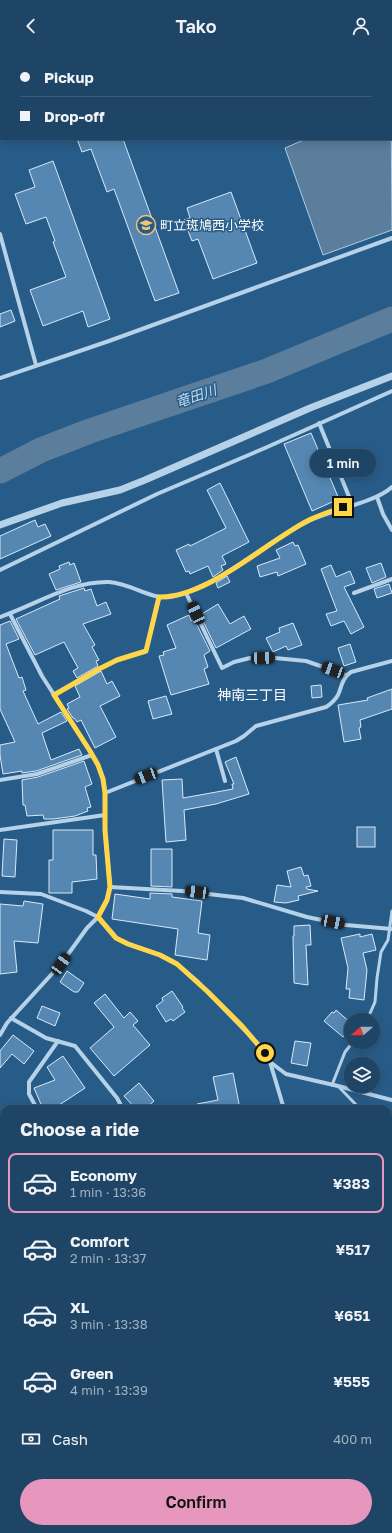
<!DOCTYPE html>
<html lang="en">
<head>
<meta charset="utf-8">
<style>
	body { margin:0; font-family:"Golos Text","Noto Sans JP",sans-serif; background:#2b4f6f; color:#f1f3f6; height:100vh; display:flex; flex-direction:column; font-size:15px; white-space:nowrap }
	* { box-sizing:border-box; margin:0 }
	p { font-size:13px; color:#a1b1bf }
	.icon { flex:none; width:22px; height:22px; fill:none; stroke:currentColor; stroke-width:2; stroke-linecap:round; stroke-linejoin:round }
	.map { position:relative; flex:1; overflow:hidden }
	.sheet { position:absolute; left:0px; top:1053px; width:392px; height:428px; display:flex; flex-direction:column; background:#1e4566; border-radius:12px 12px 0 0; box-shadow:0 2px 10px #0003,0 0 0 1px #3c5d7a }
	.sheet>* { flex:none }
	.banner { position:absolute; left:0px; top:0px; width:392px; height:88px; box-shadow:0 2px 10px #0003,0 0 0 1px #3c5d7a; display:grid; align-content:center; height:88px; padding:0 20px; background:#1e4566 }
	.needle { width:26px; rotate:250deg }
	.controls { position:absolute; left:344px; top:961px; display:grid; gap:8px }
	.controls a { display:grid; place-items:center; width:36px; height:36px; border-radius:50%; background:#1e4566; box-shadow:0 2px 10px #0003,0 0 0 1px #3c5d7a; font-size:20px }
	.end { position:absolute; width:18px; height:18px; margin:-9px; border:5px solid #ffd54a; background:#111; box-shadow:0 0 0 2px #111 }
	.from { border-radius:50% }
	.bubble { position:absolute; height:28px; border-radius:14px; background:#1e4566; box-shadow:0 2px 10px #0003,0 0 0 1px #3c5d7a; font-size:13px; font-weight:600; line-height:28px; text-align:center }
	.car { position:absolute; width:12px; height:24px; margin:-12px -6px; border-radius:5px; box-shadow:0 0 3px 1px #0007; background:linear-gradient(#222 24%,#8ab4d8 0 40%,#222 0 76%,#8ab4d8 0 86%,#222 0) }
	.banner b { display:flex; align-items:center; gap:14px; height:38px; font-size:15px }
	.banner b+b { border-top:1px solid #3c5d7a }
	.banner i { width:10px; height:10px; background:#f1f3f6 }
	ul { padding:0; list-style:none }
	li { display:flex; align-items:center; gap:12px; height:60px; margin:0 8px 6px; padding:0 12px; border:2px solid transparent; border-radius:8px }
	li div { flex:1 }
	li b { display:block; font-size:15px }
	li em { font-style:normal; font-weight:600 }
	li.active { border-color:#e797bd }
	li>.icon { width:36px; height:36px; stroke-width:1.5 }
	h2 { padding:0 20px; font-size:18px; line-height:48px }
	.pay { display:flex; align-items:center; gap:10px; height:44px; padding:0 20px; font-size:15px }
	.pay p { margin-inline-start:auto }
	.cta { display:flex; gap:8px; margin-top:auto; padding:8px 20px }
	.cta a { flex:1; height:46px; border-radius:24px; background:#e797bd; color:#111; font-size:16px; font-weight:600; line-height:46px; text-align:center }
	header { display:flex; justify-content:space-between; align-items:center; height:52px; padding:0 20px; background:#1e4566; font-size:18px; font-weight:600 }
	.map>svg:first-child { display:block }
	.water { fill:#5b7e9c; stroke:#aacee9 }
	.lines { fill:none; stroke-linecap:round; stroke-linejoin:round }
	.river { stroke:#5b7e9c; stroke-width:25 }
	.building { fill:#5587b2; stroke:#d9e9f7 }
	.service { stroke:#b5d2e9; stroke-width:3 }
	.minor { stroke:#b5d2e9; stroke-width:4 }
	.tertiary { stroke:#b5d2e9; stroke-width:7 }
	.route { stroke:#ffd54a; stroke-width:5 }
	.labels { text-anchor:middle; stroke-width:3; stroke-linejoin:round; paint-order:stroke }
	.poi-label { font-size:13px; fill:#fff; stroke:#285c88; text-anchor:start }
	.water-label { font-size:14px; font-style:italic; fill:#c1dbf0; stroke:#285c88 }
	.neighbourhood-label { font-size:14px; fill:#fff; stroke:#285c88 }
</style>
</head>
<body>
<header><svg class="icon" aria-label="back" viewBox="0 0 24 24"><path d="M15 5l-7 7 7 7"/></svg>Tako<svg class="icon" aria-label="person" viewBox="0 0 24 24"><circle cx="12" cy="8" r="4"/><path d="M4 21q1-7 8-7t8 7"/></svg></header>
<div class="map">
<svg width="392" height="1481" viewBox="0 0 392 1481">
	<rect width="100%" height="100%" fill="#285c88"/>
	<path class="water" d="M391,50L392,178L323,203L285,96L306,87H391Z"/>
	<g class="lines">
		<path class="river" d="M0,419L41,398L90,379L267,319L392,267"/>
	</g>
	<g class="building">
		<path d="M77,87H123L179,241L155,249L114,137L107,140L91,97L82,100Z"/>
		<path d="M53,109L110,267L88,275L83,259L43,274L30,238L66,225L53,190L55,189L46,165L26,172L15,142L35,135L29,118Z"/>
		<path d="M231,140L257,211L213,227L198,187L192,189L184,168L190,166L187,156Z"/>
		<path d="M11,258L15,269L0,275V262Z"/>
		<path d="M311,381L339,447L312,459L284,392Z"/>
		<path d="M220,431L249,490L222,504L226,512L221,514L223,518L213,525L208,514L190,522L189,519L186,520L176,498L189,492L190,494L226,476L207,438Z"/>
		<path d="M35,468L38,475L45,472L51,484L0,507V484Z"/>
		<path d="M293,490L295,494L298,493L306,512L278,524L277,520L260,525L257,514L280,506L276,498Z"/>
		<path d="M69,510L70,513L74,511L81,530L56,538L49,522L60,517L59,514Z"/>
		<path d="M381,511L386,525L372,531L366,516Z"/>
		<path d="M331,513L336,525L350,519L355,531L344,535L364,575L351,582L344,569L331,574L326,562L337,559L321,517Z"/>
		<path d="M227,524L230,530L218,536L216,531Z"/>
		<path d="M389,532L392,541L377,546L374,537Z"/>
		<path d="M84,536L85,539L91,537L97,554L106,550L111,562L83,572L95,593L92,595L99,608L96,609L98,614L77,626L73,619L78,616L64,590L35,603L16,567L60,547L59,544Z"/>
		<path d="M218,552L230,572L244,564L251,577L216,596L200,563Z"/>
		<path d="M189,563L191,569L194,567L210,599L204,603L208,615L204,617L209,632L171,643L159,604L164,603L163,600L176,596L167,573Z"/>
		<path d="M10,569L19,587L6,592L19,626L22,625L26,638L23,639L38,672L61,660L67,669L42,681L51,708L79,697L82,703L36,719L22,721V719L3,722L0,703V693L15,690L0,657V573Z"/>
		<path d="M293,571L302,593L288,598L286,594L273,600L266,586L280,580L279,576Z"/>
		<path d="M350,592L356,610L344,614L338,596Z"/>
		<path d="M101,619L107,632L112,629L120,644L100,654L116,685L95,696L81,668L77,670L74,666H73L67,657L69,656L67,652L80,645L75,634Z"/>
		<path d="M321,633L322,645L312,646L311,634Z"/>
		<path d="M392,637V657L360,668L361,675L359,676L361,687L344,690L338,653L368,648L367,646Z"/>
		<path d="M166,644L172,662L153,667L148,649Z"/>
		<path d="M236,705L249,742L216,752L184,758L186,788L166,790L162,728L182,727L183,746L233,737L232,732H234L225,710Z"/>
		<path d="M84,709L92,732L85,735L91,755L87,756L88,759L75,764L53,767H44L43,763L27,764L25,753H23L22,728L38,725Z"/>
		<rect x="357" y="775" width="18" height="20"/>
		<path d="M53,778H93V803H96L97,827L72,830V841H49V808H53Z"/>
		<path d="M4,787L17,788L15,825L2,824Z"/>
		<path d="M151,797H172V835L151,834Z"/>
		<path d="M301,815L304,824L308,823L311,834L306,835L307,837L318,839L298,844L299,848L286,851L274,850L277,833L291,835L287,819Z"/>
		<path d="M150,841L172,842V845L202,849L198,881L210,883L207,908L175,903L178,877L112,867L115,842L150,847Z"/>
		<path d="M24,849L43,852L38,891L14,889L17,920L0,922V852L23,854Z"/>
		<path d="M310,873L311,893H306L308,933L294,931L293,884H294V874Z"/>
		<path d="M360,882V885L372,882L376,898L363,901L367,918L364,948L349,946L350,937H346L348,916L341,886Z"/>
		<path d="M67,919L84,931L78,940H74L60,930Z"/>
		<path d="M172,939L183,955L182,956L185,960L173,969L171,967L166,970L156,954L163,949L162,946Z"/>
		<path d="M105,942L124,966L130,960L138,969L133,973L150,993L114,1024L90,996L114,975L94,951Z"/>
		<path d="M42,954L60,961L55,974L37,966Z"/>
		<path d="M336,958L351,971V975L343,985L324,969L332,960L334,961Z"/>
		<path d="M13,983L34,999L24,1012L12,1002L0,1016V999Z"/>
		<path d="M295,989L311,991L307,1014L291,1011Z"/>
		<path d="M63,1004L85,1036L53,1057H43L34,1036L55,1028L47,1015Z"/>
		<path d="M233,1021L240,1057H198L197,1052L218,1048L213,1025Z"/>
		<path d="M139,1031L154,1049L145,1057H136L124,1044Z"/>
	</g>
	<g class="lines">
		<g class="service">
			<path d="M53,643L99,617L117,608L146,599"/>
			<path d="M367,968L375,950L377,926L381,900L388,888L392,859"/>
			<path d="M332,1033L345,1000L353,990"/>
			<path d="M339,1035L360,1057"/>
			<path d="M388,1087L392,1091"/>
		</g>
		<g class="minor">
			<path d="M0,182L36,313"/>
			<path d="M0,326L109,289L392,186"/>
			<path d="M319,371L352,452"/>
			<path d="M377,445L383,462L392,478"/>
			<path d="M0,518L157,442L265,396L392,339"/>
			<path d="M186,541L222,616L234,610L250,606H275L306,609L346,623"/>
			<path d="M354,541L392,527"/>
			<path d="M0,565C36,553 70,529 109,530C130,531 151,548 170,545C180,544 190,539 199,535C239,518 271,486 311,468C334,457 374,451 392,435"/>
			<path d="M146,599L159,545"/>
			<path d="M216,697L225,729"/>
			<path d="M0,728L37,722L92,703"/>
			<path d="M105,741L236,689L244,684L256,674L326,655C331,652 335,648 338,643C342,634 342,626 351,620L392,609"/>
			<path d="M0,778L105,763"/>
			<path d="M110,835L182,839L243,846L307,865L346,873L392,877"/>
			<path d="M0,840L41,842L86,859L98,865L116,886L128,892L160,903L177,912L197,929L259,993L270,1010L286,1022L338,1034L392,1048"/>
			<path d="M11,966L46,986L75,994L117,1046L123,1057"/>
			<path d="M0,983L7,971L61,912L87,876L98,865L107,848L110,835L105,778V741L103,727L98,713L90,699L42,624L10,562"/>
			<path d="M270,1010L284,1057"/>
			<path d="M37,1057L29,1042V1030L58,989"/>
			<path d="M388,1116L392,1114"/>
			<path d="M0,1168L4,1164"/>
			<path d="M388,1250L392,1254"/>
			<path d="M0,1275L4,1273"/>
			<path d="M0,1280L2,1285L0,1310"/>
			<path d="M388,1304L392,1300"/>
			<path d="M388,1332L392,1341"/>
			<path d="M388,1388L392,1383"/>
			<path d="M0,1400L4,1399"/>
			<path d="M388,1456L392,1459"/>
			<path d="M51,1477L52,1481"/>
			<path d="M110,1481V1477"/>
			<path d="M195,1481V1477"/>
			<path d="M315,1481L318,1477"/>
		</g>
		<path class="tertiary" d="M0,473L62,451L120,438L145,428L310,356L392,324"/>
	</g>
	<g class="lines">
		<path class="route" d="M265,1001L242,974L208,940L177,912L160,903L128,892L116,886L98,865L107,848L110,835L105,778V741L103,727L98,713L90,699L54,643L99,617L117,608L146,599L159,545C208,546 266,490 309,468C320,463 332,459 343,455"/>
	</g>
	<defs>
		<g id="school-ring" transform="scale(1)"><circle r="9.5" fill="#285c88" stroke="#f0c37b" stroke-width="1.5"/><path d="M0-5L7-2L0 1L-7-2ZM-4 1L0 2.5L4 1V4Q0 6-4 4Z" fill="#f0c37b"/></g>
	</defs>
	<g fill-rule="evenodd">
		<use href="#school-ring" x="146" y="173"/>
	</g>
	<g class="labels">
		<g class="poi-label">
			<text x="160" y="178">町立斑鳩西小学校</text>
		</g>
		<g class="water-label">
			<text transform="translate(196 344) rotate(-19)" y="5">竜田川</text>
		</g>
		<g class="neighbourhood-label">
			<text x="252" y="648">神南三丁目</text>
		</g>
	</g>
</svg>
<div class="controls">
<a><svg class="needle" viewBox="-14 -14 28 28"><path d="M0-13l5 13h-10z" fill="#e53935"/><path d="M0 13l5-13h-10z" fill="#a1b1bf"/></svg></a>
<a><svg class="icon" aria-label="layers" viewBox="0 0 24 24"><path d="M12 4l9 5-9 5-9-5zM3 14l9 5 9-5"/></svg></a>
</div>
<i class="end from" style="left:265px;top:1001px"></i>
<i class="end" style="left:343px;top:455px"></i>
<div class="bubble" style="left:310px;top:397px;width:66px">1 min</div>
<i class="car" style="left:196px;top:561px;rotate:335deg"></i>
<i class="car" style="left:263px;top:606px;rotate:88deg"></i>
<i class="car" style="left:333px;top:618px;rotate:290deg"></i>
<i class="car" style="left:146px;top:724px;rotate:249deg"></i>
<i class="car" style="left:197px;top:840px;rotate:277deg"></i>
<i class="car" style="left:333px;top:870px;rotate:101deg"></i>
<i class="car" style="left:61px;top:912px;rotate:36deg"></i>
<div class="banner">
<b><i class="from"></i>Pickup</b>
<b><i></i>Drop-off</b>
</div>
<section class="sheet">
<h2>Choose a ride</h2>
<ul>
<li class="active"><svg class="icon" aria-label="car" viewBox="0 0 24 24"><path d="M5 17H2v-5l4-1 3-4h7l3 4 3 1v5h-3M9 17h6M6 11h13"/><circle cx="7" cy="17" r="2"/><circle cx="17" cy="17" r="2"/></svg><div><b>Economy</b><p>1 min · 13:36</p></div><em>¥383</em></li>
<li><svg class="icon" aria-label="car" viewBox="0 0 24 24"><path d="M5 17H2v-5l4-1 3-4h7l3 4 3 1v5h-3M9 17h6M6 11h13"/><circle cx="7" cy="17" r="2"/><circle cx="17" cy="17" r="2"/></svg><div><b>Comfort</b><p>2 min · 13:37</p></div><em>¥517</em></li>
<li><svg class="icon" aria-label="car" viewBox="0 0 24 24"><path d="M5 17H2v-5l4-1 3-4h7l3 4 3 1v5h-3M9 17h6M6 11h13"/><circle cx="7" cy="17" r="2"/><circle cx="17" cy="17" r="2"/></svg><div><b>XL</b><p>3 min · 13:38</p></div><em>¥651</em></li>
<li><svg class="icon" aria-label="car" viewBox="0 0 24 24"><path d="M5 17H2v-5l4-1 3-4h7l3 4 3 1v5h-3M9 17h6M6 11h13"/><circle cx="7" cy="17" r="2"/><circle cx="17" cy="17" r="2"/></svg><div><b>Green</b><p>4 min · 13:39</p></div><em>¥555</em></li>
</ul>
<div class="pay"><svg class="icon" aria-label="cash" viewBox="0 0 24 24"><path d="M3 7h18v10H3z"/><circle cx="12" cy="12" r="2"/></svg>Cash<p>400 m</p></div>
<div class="cta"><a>Confirm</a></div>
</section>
</div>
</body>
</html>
